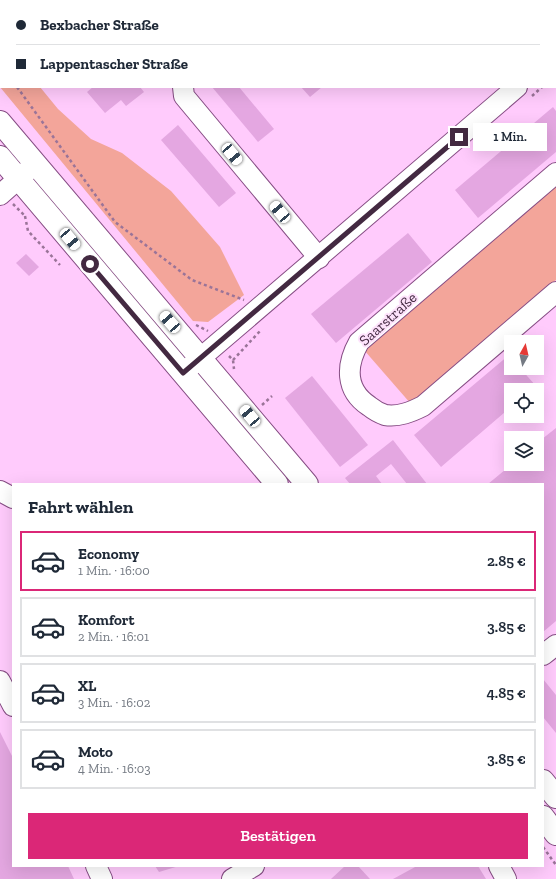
<!DOCTYPE html>
<html lang="de">
<head>
<meta charset="utf-8">
<style>
	body { margin:0; font-family:"Zilla Slab",serif; background:#f6f6f7; color:#1f2937; height:100vh; display:flex; flex-direction:column; font-size:15px; white-space:nowrap }
	* { box-sizing:border-box; margin:0 }
	p { font-size:13px; color:#747a83 }
	.icon { flex:none; width:22px; height:22px; fill:none; stroke:currentColor; stroke-width:2; stroke-linecap:round; stroke-linejoin:round }
	.map { position:relative; flex:1; overflow:hidden }
	.drawer { position:absolute; left:12px; top:483px; width:532px; height:384px; display:flex; flex-direction:column; background:#fff; border-radius:0px; box-shadow:0 4px 16px #0002 }
	.drawer>* { flex:none }
	.top-card { position:absolute; left:0px; top:0px; width:556px; height:88px; box-shadow:0 4px 16px #0002; display:grid; align-content:center; height:88px; padding:0 16px; background:#fff }
	.needle { width:26px; rotate:8deg }
	.controls { position:absolute; left:504px; top:335px; display:grid; gap:8px }
	.controls a { display:grid; place-items:center; width:40px; height:40px; border-radius:0px; background:#fff; box-shadow:0 4px 16px #0002; font-size:20px }
	.end { position:absolute; width:18px; height:18px; margin:-9px; border:5px solid #432941; background:#fff; box-shadow:0 0 0 2px #fff }
	.from { border-radius:50% }
	.bubble { position:absolute; height:28px; border-radius:0px; background:#fff; box-shadow:0 4px 16px #0002; font-size:13px; font-weight:600; line-height:28px; text-align:center }
	.car { position:absolute; width:12px; height:24px; margin:-12px -6px; border-radius:5px; box-shadow:0 0 3px 1px #0007; background:linear-gradient(#fff 24%,#345 0 40%,#fff 0 76%,#345 0 86%,#fff 0) }
	.top-card b { display:flex; align-items:center; gap:14px; height:38px; font-size:15px }
	.top-card b+b { border-top:1px solid #e0e1e3 }
	.top-card i { width:10px; height:10px; background:#1f2937 }
	ul { padding:0; list-style:none }
	li { display:flex; align-items:center; gap:12px; height:60px; margin:0 8px 6px; padding:0 8px; border:2px solid #e0e1e3; border-radius:0px }
	li div { flex:1 }
	li b { display:block; font-size:15px }
	li em { font-style:normal; font-weight:600 }
	li.on { border-color:#db2777 }
	li>.icon { width:36px; height:36px; stroke-width:1.5 }
	h2 { padding:0 16px; font-size:18px; line-height:48px }
	.primary-button { display:flex; gap:8px; margin-top:auto; padding:8px 16px }
	.primary-button a { flex:1; height:46px; border-radius:0px; background:#db2777; color:#fff; font-size:16px; font-weight:600; line-height:46px; text-align:center }
	.map>svg:first-child { display:block }
	.green { fill:#f3a59a }
	.building { fill:#e4a7e1 }
	.lines { fill:none; stroke-linecap:round; stroke-linejoin:round }
	.minor-casing { stroke:#864d84; stroke-width:22 }
	.major-casing { stroke:#864d84; stroke-width:24 }
	.path { stroke:#9a7498; stroke-width:2.5; stroke-dasharray:3 3; stroke-linecap:butt }
	.minor { stroke:#fff; stroke-width:20 }
	.major { stroke:#fff; stroke-width:22 }
	.route { stroke:#432941; stroke-width:5 }
	.labels { text-anchor:middle; stroke-width:4; stroke-linejoin:round; paint-order:stroke }
	.street-label { font-size:15px; fill:#432941; stroke:#fde2fb }
</style>
</head>
<body>
<div class="map">
<svg width="556" height="879" viewBox="0 0 556 879">
	<rect width="100%" height="100%" fill="#ffcbfc"/>
	<g class="green">
		<path d="M0,0L42,1H1V87H40L58,109L91,139L122,153L171,191L220,247L244,295L208,322L193,321L0,87Z"/>
		<path d="M556,186V280L411,404L364,350Z"/>
	</g>
	<g class="building">
		<path d="M93,87H140L144,92L126,106L121,100L105,113L87,92Z"/>
		<path d="M212,87H239L274,129L258,142Z"/>
		<path d="M301,87H322L310,97Z"/>
		<path d="M553,107L556,111V152L478,218L455,190Z"/>
		<path d="M178,125L236,193L219,207L161,140Z"/>
		<path d="M408,233L432,262L336,343L311,314Z"/>
		<path d="M26,254L39,267L29,276L16,263Z"/>
		<path d="M509,355L511,357V368H520L536,386L531,390H511V407L441,467L414,435Z"/>
		<path d="M312,376L368,445L340,467L285,398Z"/>
		<path d="M556,428V621L543,632V484H488L512,464H537V443Z"/>
		<path d="M393,440L427,484H407L391,464L376,476L382,484H350L345,478Z"/>
		<path d="M543,679L556,695V733L543,717Z"/>
		<path d="M0,732L13,758V866H68L74,879H0Z"/>
		<path d="M155,866H179L159,872Z"/>
		<path d="M345,866H358L370,879H331Z"/>
		<path d="M417,866H478L486,879H393Z"/>
	</g>
	<g class="lines">
		<g class="minor-casing">
			<g id="minor">
				<path d="M278,1L280,0"/>
				<path d="M555,54L556,53"/>
				<path d="M183,87L184,96L319,258"/>
				<path d="M556,173L359,342C346,365 345,390 369,406C374,410 379,413 385,415C399,417 411,412 423,406L556,292"/>
				<path d="M0,195L35,164"/>
				<path d="M183,373L517,87"/>
				<path d="M0,491L13,498"/>
				<path d="M543,655L556,645"/>
				<path d="M0,681L13,706"/>
				<path d="M96,866L102,879"/>
				<path d="M499,866L506,879"/>
				<path d="M232,879L254,866"/>
			</g>
		</g>
		<g class="major-casing">
			<g id="major">
				<path d="M0,122L307,484"/>
				<path d="M0,157L277,484"/>
				<path d="M543,781L556,797"/>
				<path d="M543,817L556,834"/>
			</g>
		</g>
		<g class="path">
			<path d="M0,24L1,31"/>
			<path d="M555,76L556,75"/>
			<path d="M0,80L1,79"/>
			<path d="M17,87L115,222L192,280L244,300"/>
			<path d="M532,96L542,87"/>
			<path d="M13,204L25,216"/>
			<path d="M25,216L28,231L60,265"/>
			<path d="M196,325L208,331"/>
			<path d="M229,356L233,360L234,369"/>
			<path d="M233,360L261,330"/>
			<path d="M262,405L272,396"/>
			<path d="M543,847L556,865"/>
		</g>
		<use href="#minor" class="minor"/>
		<use href="#major" class="major"/>
	</g>
	<g class="lines">
		<path class="route" d="M90,264L183,373L459,137"/>
	</g>
	<g class="labels">
		<g class="street-label">
			<text transform="translate(388 319) rotate(-42)" y="5">Saarstraße</text>
		</g>
	</g>
</svg>
<div class="controls">
<a><svg class="needle" viewBox="-14 -14 28 28"><path d="M0-13l5 13h-10z" fill="#e53935"/><path d="M0 13l5-13h-10z" fill="#747a83"/></svg></a>
<a><svg class="icon" aria-label="locate" viewBox="0 0 24 24"><circle cx="12" cy="12" r="6"/><path d="M12 2v4M12 18v4M2 12h4M18 12h4"/></svg></a>
<a><svg class="icon" aria-label="layers" viewBox="0 0 24 24"><path d="M12 4l9 5-9 5-9-5zM3 14l9 5 9-5"/></svg></a>
</div>
<i class="end from" style="left:90px;top:264px"></i>
<i class="end" style="left:459px;top:137px"></i>
<div class="bubble" style="left:473px;top:123px;width:74px">1 Min.</div>
<i class="car" style="left:232px;top:154px;rotate:140deg"></i>
<i class="car" style="left:280px;top:212px;rotate:320deg"></i>
<i class="car" style="left:70px;top:239px;rotate:140deg"></i>
<i class="car" style="left:170px;top:322px;rotate:319deg"></i>
<i class="car" style="left:250px;top:416px;rotate:320deg"></i>
<div class="top-card">
<b><i class="from"></i>Bexbacher Straße</b>
<b><i></i>Lappentascher Straße</b>
</div>
<section class="drawer">
<h2>Fahrt wählen</h2>
<ul>
<li class="on"><svg class="icon" aria-label="car" viewBox="0 0 24 24"><path d="M5 17H2v-5l4-1 3-4h7l3 4 3 1v5h-3M9 17h6M6 11h13"/><circle cx="7" cy="17" r="2"/><circle cx="17" cy="17" r="2"/></svg><div><b>Economy</b><p>1 Min. · 16:00</p></div><em>2.85 €</em></li>
<li><svg class="icon" aria-label="car" viewBox="0 0 24 24"><path d="M5 17H2v-5l4-1 3-4h7l3 4 3 1v5h-3M9 17h6M6 11h13"/><circle cx="7" cy="17" r="2"/><circle cx="17" cy="17" r="2"/></svg><div><b>Komfort</b><p>2 Min. · 16:01</p></div><em>3.85 €</em></li>
<li><svg class="icon" aria-label="car" viewBox="0 0 24 24"><path d="M5 17H2v-5l4-1 3-4h7l3 4 3 1v5h-3M9 17h6M6 11h13"/><circle cx="7" cy="17" r="2"/><circle cx="17" cy="17" r="2"/></svg><div><b>XL</b><p>3 Min. · 16:02</p></div><em>4.85 €</em></li>
<li><svg class="icon" aria-label="car" viewBox="0 0 24 24"><path d="M5 17H2v-5l4-1 3-4h7l3 4 3 1v5h-3M9 17h6M6 11h13"/><circle cx="7" cy="17" r="2"/><circle cx="17" cy="17" r="2"/></svg><div><b>Moto</b><p>4 Min. · 16:03</p></div><em>3.85 €</em></li>
</ul>
<div class="primary-button"><a>Bestätigen</a></div>
</section>
</div>
</body>
</html>
